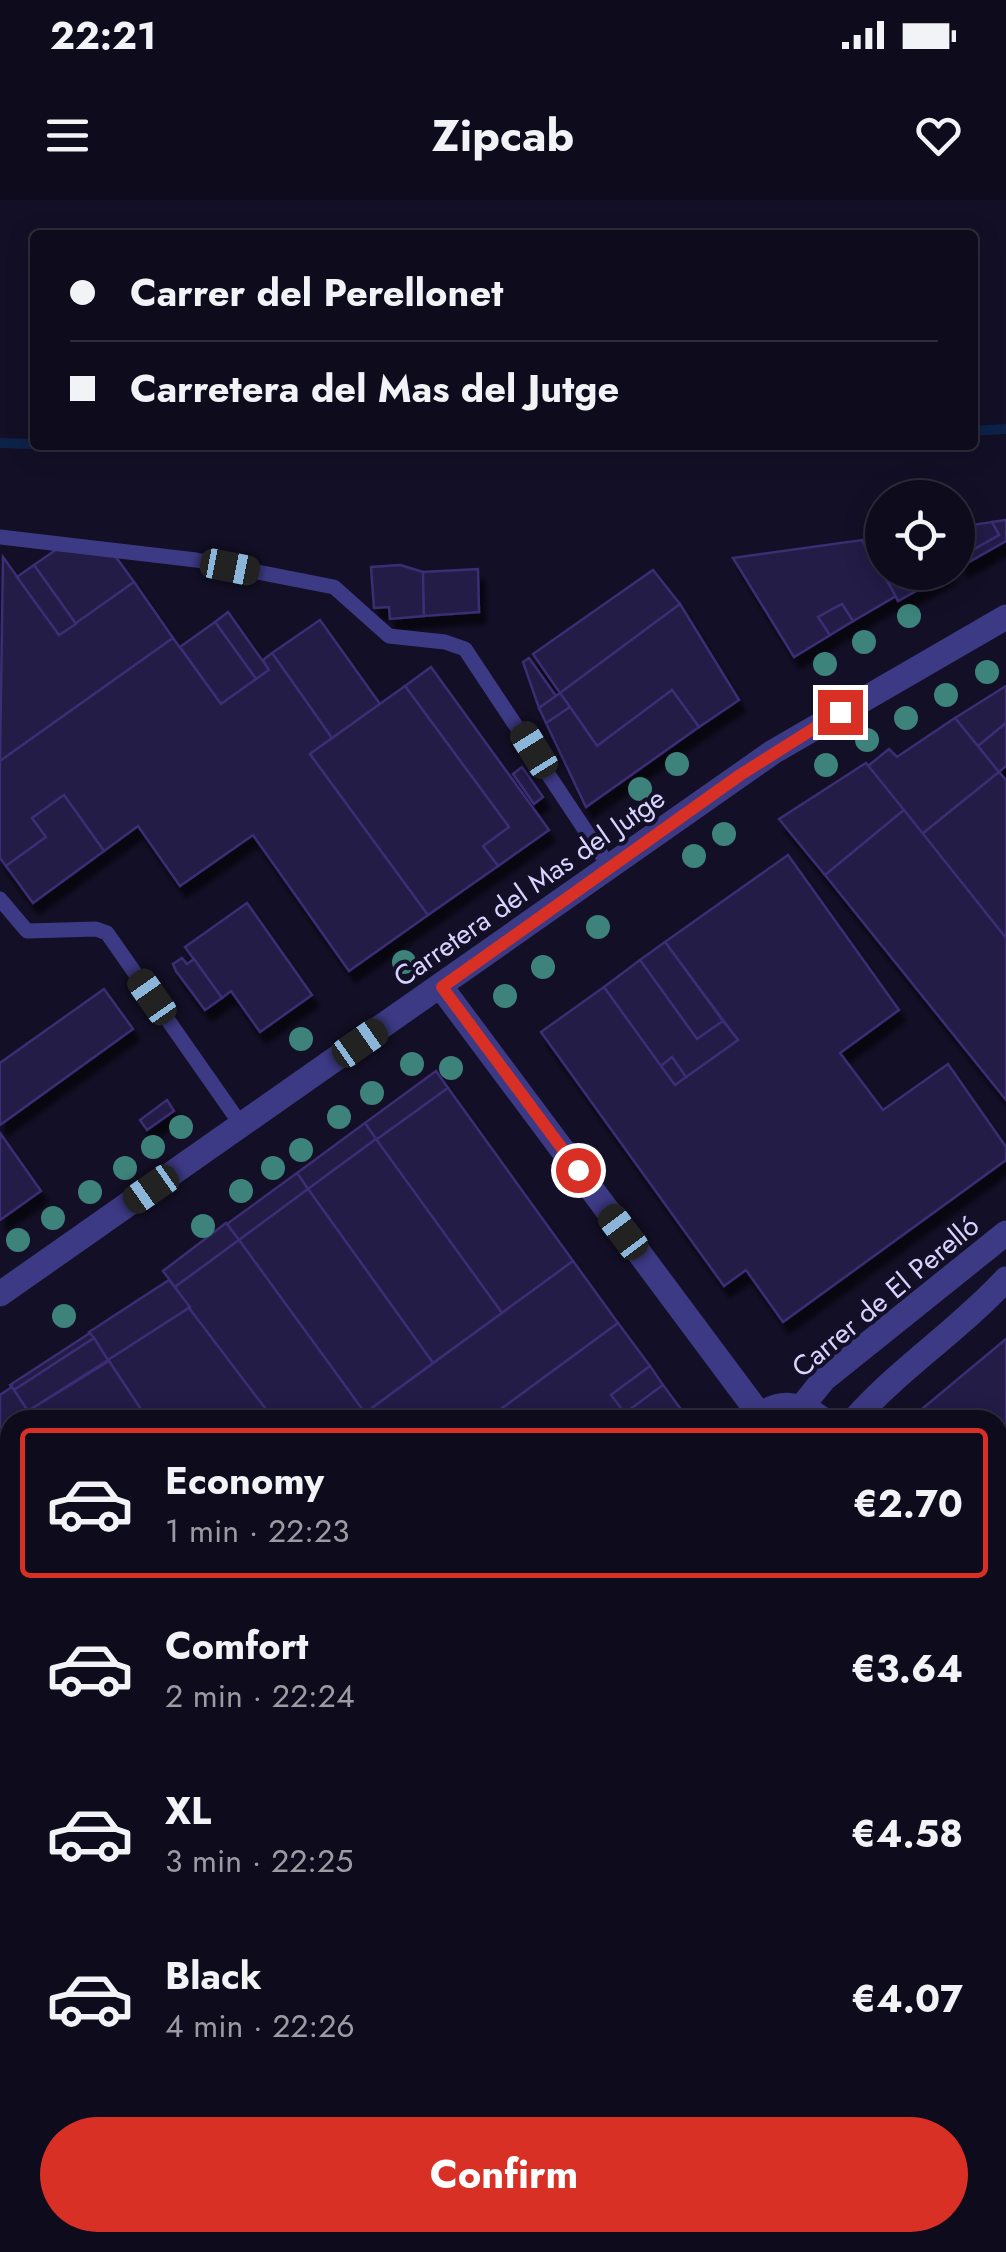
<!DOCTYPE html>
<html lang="en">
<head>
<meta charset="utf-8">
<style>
	body { margin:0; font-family:Jost,sans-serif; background:#1c1929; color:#f1f3f6; height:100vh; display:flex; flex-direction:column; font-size:38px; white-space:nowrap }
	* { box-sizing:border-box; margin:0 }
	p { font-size:32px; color:#9b9ba3 }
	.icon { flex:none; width:55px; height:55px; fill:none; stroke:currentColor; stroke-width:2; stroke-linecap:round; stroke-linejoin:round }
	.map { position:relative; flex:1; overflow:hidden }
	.side { position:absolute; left:0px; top:1210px; width:1008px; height:842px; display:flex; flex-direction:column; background:#0e0b1c; border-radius:30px 30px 0 0; box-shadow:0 5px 25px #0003,0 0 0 2px #2e2b3b }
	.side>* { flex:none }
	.top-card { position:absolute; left:30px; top:30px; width:948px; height:220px; border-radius:10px; box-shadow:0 5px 25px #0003,0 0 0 2px #2e2b3b; display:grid; align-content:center; height:220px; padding:0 40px; background:#0e0b1c }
	.controls { position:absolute; left:865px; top:280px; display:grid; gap:20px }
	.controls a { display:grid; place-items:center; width:110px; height:110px; border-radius:50%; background:#0e0b1c; box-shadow:0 5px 25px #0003,0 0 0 2px #2e2b3b; font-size:50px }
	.end { position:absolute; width:45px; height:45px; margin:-22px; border:12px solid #d93025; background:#fff; box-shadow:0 0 0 5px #fff }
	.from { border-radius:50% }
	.car { position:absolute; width:30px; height:60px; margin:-30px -15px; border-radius:12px; box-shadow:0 0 8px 2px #0007; background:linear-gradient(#222 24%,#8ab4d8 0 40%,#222 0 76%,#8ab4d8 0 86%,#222 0) }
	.top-card b { display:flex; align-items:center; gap:35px; height:95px; font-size:38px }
	.top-card b+b { border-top:2px solid #2e2b3b }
	.top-card i { width:25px; height:25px; background:#f1f3f6 }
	ul { padding:18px 0 0; list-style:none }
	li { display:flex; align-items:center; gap:30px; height:150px; margin:0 20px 15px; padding:0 20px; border:5px solid transparent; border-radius:10px }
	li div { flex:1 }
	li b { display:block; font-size:38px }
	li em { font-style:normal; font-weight:700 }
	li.selected { border-color:#d93025 }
	li>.icon { width:90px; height:90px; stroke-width:1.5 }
	.primary-button { display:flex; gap:20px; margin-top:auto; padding:20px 40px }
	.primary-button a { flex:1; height:115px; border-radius:60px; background:#d93025; color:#fff; font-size:40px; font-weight:700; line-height:115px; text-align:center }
	.status { display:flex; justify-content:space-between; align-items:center; height:70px; padding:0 50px; background:#0e0b1c; direction:ltr }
	.status svg { height:28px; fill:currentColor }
	header { display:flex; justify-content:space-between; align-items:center; height:130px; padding:0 40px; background:#0e0b1c; font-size:45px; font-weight:700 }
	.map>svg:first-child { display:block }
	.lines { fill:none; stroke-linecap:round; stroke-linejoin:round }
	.stream { stroke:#0c2248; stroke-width:10 }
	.building { fill:#241b47; stroke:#3b2d73; stroke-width:2.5; filter:url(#shadow) }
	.service { stroke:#3d3a85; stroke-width:15 }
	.minor { stroke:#3d3a85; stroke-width:25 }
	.tertiary { stroke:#3d3a85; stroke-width:25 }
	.tree { fill:#3d827b }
	.route { stroke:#d93025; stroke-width:12 }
	.labels { text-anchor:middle; stroke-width:8; stroke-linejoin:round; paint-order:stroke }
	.street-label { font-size:28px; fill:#d9d4ff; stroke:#130f26 }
</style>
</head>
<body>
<div class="status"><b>22:21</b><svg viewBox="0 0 49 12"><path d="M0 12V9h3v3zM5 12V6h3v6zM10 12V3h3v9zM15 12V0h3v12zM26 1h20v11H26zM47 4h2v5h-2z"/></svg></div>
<header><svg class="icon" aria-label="menu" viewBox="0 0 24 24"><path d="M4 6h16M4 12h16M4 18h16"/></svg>Zipcab<svg class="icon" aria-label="heart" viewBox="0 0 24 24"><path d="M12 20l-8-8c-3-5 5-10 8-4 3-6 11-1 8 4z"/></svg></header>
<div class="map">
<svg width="1006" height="2052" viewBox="0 0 1006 2052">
	<defs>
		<filter id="shadow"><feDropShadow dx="6" dy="11" stdDeviation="2.5" flood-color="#0009"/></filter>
	</defs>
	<rect width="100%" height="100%" fill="#130f26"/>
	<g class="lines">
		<g class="stream">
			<path d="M972,231L1006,229"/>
			<path d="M0,243L35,244"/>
			<path d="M48,245H240"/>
			<path d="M998,1788L1006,1778"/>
			<path d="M803,2052L811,2042"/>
		</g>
	</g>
	<g class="building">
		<path d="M1006,320V341L962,366L958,358L999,335L992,322Z"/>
		<path d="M992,322L999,335L958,358V327Z"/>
		<path d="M862,340L896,396L853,421L842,404L818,417L830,435L794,457L733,358Z"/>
		<path d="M60,347L113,353L134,382L76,424L34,365Z"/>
		<path d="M3,357L59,435L134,382L173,438L0,561Z"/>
		<path d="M34,365L76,424L59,435L17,377Z"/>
		<path d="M400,365L423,372L424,416L390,419L389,407L374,408L371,367Z"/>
		<path d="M478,369L479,412L424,416L423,372Z"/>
		<path d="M653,370L680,404L560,493L533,454Z"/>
		<path d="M883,372H950L898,401Z"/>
		<path d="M680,404L739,500L699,527L672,490L597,546L560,493Z"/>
		<path d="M842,404L853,421L830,435L818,417Z"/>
		<path d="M228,412L269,470L256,479L215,422Z"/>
		<path d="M320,420L380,504L332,538L272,453Z"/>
		<path d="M215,422L256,479L221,504L180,447Z"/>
		<path d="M173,438L221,504L269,470L263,460L272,453L332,538L310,554L428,715L349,771L253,635L180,686L138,626L104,651L64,595L32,618L46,637L6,666L0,658V561Z"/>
		<path d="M529,458L556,496L539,508L523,462Z"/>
		<path d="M431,467L549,630L498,666L483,646L509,627L405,486Z"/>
		<path d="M405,486L509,627L483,646L498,666L428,715L310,554Z"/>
		<path d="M1006,486V523L978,546L955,518Z"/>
		<path d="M672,490L699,527L586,607L546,523L570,507L597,546Z"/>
		<path d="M560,493L570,507L546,523L539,508Z"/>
		<path d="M955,518L999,572L922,634L868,566L889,549L897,557Z"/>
		<path d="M1006,523V566L999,572L978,546Z"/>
		<path d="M866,563L904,610L825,675L779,619Z"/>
		<path d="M522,567L543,597L534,604L513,574Z"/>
		<path d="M999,572L1006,580V738L922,634Z"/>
		<path d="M64,595L104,651L33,703L6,666L46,637L32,618Z"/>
		<path d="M904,610L1006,738V900L825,675Z"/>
		<path d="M788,655L899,810L840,853L883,910L948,864L1006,947V960L783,1122L746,1070L724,1086L541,832L604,787L675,885L738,840L665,742Z"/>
		<path d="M247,703L312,795L260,832L231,791L222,798L185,747Z"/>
		<path d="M665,742L723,821L697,839L640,760Z"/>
		<path d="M182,758L187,764L194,759L222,798L205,810L176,771L173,764Z"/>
		<path d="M640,760L697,839L723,821L738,840L686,877L672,857L661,866L604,787Z"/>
		<path d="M104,789L133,829L0,925V863Z"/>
		<path d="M672,857L686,877L675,885L661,866Z"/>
		<path d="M436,871L448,888L376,940L365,923Z"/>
		<path d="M448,888L573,1061L502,1113L376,940Z"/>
		<path d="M167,900L174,911L147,930L140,920Z"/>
		<path d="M365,923L376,939L308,989L297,973Z"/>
		<path d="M0,933L41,991L0,1020Z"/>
		<path d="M376,939L502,1113L433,1163L308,989Z"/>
		<path d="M297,973L308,989L239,1040L227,1024Z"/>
		<path d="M308,989L433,1163L365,1213L239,1040Z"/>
		<path d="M226,1023L239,1040L175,1087L163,1071Z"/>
		<path d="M239,1040L365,1213L371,1220H274L189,1108L175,1087Z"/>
		<path d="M573,1061L618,1123L486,1220H371L365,1213Z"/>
		<path d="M169,1080L190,1107L108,1160L89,1132Z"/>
		<path d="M189,1108L274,1220H148L108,1160Z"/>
		<path d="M618,1123L650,1166L611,1195L625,1213L615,1220H486Z"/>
		<path d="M90,1133L94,1138L14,1190L10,1185Z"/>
		<path d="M94,1138L108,1160L28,1211L14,1190Z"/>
		<path d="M1006,1139V1260L998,1267V1220H931L922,1209Z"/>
		<path d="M109,1161L148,1220H34L28,1211Z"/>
		<path d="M650,1166L663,1185L625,1213L611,1195Z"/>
		<path d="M663,1185L689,1220H615L625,1213Z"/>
		<path d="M12,1187L28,1211L0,1229V1195Z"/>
		<path d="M10,1222V1341L0,1326V1229Z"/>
		<path d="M1006,1298V1404L998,1393V1305Z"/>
		<path d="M10,1958V1992L0,2003V1968Z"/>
		<path d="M75,2042H359L366,2052H74Z"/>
	</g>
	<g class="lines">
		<g class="service">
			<path d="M0,337L196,360L334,387L389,436L445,442L465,449L609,666"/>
			<path d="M0,699L27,731L96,729L107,733L242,926"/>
			<path d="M58,2052V2042"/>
			<path d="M419,2052V2042"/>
		</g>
		<g class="minor">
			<path d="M441,787L760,1215"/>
			<path d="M803,1205L824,1179L1006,1033"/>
			<path d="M757,1220C777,1197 802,1204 824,1220"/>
			<path d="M854,1220C900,1168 959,1130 1006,1079"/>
			<path d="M0,1887L10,1877"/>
			<path d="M998,1954L1006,1943"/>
			<path d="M948,2052L952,2042"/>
		</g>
		<path class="tertiary" d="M0,1094L773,552L1006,417"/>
	</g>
	<g class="tree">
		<circle cx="909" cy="416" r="12"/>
		<circle cx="864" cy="442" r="12"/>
		<circle cx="825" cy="464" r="12"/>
		<circle cx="987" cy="472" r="12"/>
		<circle cx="946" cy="495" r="12"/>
		<circle cx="906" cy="518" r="12"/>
		<circle cx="867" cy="540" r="12"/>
		<circle cx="677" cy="564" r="12"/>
		<circle cx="826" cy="565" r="12"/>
		<circle cx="640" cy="589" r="12"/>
		<circle cx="724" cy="634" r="12"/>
		<circle cx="694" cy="656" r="12"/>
		<circle cx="598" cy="727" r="12"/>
		<circle cx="404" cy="762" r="12"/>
		<circle cx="543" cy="767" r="12"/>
		<circle cx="505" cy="796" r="12"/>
		<circle cx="301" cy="839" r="12"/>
		<circle cx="412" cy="864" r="12"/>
		<circle cx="451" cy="868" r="12"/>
		<circle cx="372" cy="893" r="12"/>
		<circle cx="339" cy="917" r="12"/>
		<circle cx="181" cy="927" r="12"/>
		<circle cx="153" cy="947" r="12"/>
		<circle cx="301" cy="950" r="12"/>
		<circle cx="125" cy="968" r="12"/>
		<circle cx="273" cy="968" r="12"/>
		<circle cx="241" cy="991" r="12"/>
		<circle cx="90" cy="992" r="12"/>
		<circle cx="53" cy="1018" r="12"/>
		<circle cx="203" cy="1026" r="12"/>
		<circle cx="18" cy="1040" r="12"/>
		<circle cx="64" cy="1116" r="12"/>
	</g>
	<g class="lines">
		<path class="route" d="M578,970L442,787L740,575L840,512"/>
	</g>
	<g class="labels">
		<g class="street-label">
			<text transform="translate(529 687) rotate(-35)" y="10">Carretera del Mas del Jutge</text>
			<text transform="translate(885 1096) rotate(-40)" y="10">Carrer de El Perelló</text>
		</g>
	</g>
</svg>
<div class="controls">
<a><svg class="icon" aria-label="locate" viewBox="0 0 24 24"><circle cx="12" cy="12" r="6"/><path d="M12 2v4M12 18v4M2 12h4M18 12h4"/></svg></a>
</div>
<i class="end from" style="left:578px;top:970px"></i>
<i class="end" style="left:840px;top:512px"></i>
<i class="car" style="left:230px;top:367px;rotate:101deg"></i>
<i class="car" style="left:534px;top:550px;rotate:328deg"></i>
<i class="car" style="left:152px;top:797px;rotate:325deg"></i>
<i class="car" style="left:360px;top:843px;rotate:55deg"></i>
<i class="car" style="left:151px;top:989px;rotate:235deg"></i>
<i class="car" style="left:623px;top:1032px;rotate:323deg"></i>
<div class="top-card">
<b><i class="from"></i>Carrer del Perellonet</b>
<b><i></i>Carretera del Mas del Jutge</b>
</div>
<section class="side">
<ul>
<li class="selected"><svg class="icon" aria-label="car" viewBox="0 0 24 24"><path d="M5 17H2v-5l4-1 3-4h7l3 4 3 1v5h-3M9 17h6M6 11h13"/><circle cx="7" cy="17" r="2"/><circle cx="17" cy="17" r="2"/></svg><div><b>Economy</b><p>1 min · 22:23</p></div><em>€2.70</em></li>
<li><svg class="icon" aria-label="car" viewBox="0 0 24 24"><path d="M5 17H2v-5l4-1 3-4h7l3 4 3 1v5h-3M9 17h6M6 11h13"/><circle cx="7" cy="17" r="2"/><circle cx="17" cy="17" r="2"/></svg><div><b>Comfort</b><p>2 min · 22:24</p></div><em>€3.64</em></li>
<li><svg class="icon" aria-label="car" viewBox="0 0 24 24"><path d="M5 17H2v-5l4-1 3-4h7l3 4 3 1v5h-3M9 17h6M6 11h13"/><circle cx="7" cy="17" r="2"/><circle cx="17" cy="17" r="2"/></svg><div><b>XL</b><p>3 min · 22:25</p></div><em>€4.58</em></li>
<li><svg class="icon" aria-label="car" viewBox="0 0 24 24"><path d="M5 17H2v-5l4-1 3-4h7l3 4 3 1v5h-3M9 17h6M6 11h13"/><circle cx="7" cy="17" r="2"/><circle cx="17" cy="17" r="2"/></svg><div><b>Black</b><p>4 min · 22:26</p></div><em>€4.07</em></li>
</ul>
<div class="primary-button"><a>Confirm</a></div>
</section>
</div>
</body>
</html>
